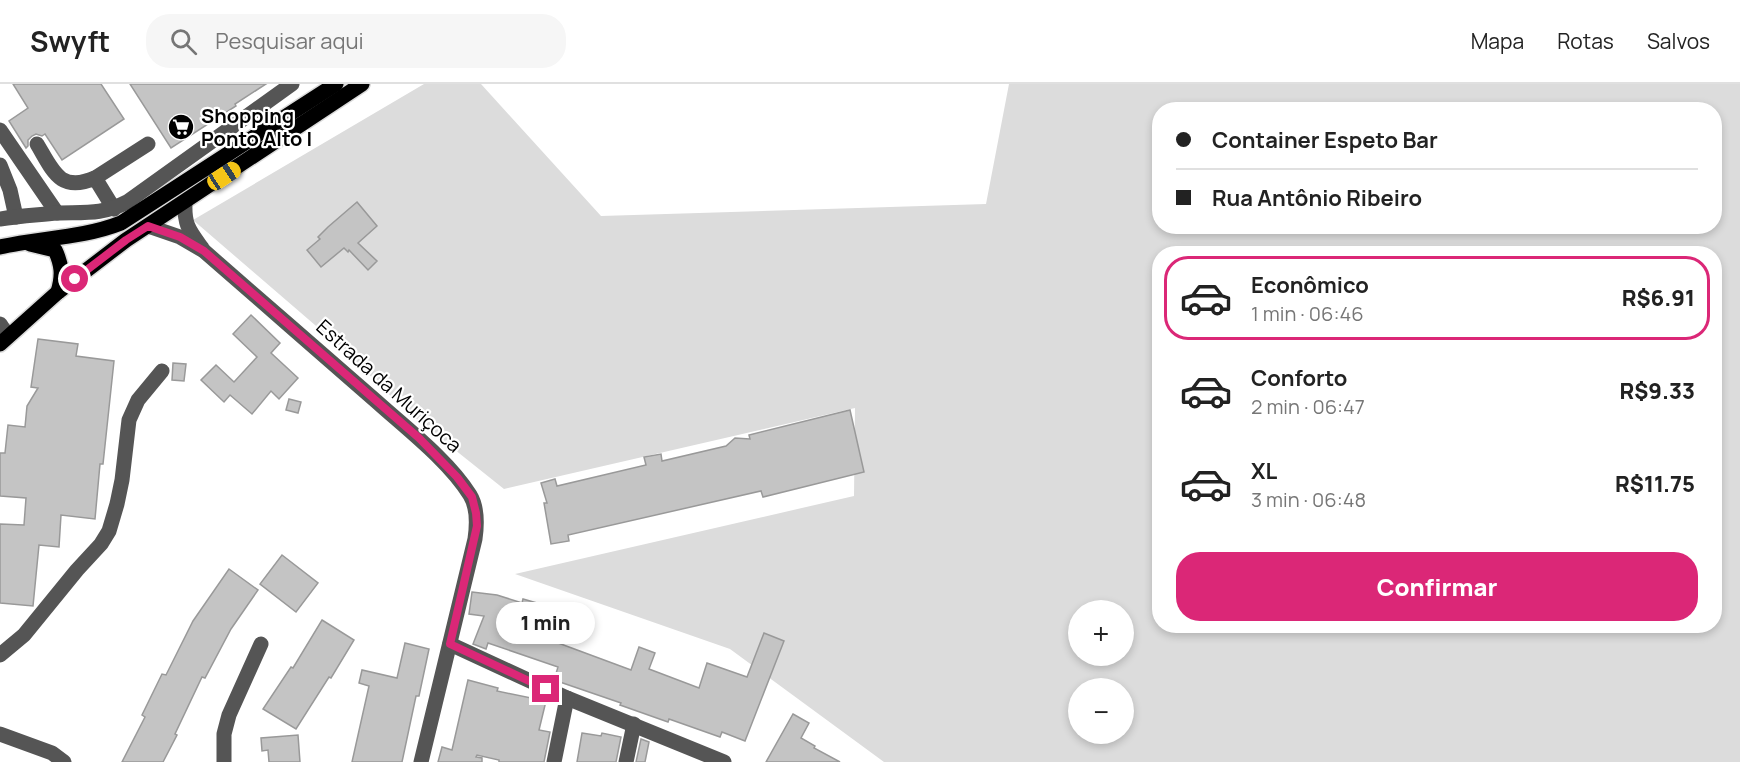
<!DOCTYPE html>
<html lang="pt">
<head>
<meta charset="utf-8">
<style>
	body { margin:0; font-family:Manrope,sans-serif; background:#f6f6f6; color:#222; height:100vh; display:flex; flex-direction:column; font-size:22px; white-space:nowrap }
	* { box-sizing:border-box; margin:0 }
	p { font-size:20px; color:#767676 }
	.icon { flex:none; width:33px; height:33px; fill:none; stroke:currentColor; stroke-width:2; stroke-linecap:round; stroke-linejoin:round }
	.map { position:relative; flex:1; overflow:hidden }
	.panel { position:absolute; left:1152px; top:162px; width:570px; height:387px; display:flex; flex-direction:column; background:#fff; border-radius:24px; box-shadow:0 3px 9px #0003 }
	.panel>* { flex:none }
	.top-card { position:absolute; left:1152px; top:18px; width:570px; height:132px; border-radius:24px; box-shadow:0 3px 9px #0003; display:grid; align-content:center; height:132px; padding:0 24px; background:#fff }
	.tools { position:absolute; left:1068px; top:516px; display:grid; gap:12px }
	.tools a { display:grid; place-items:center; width:66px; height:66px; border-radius:50%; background:#fff; box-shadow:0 3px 9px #0003; font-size:30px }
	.end { position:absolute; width:27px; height:27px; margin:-14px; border:8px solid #db2777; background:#fff; box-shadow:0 0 0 3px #fff }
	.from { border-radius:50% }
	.bubble { position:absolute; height:42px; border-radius:21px; background:#fff; box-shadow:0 3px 9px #0003; font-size:20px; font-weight:800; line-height:42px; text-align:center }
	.car { position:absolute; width:18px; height:36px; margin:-18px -9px; border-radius:8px; box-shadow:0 0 4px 2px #0007; background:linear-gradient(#f5c518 24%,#345 0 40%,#f5c518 0 76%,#345 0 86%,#f5c518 0) }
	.top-card b { display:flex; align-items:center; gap:21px; height:57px; font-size:22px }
	.top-card b+b { border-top:2px solid #e0e0e0 }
	.top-card i { width:15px; height:15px; background:#222 }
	ul { padding:10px 0 0; list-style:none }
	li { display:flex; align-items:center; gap:18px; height:84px; margin:0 12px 9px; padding:0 12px; border:3px solid transparent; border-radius:24px }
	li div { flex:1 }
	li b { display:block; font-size:22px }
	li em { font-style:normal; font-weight:800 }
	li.current { border-color:#db2777 }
	li>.icon { width:54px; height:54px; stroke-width:1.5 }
	.action { display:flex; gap:12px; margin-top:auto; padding:12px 24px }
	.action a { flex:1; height:69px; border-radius:24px; background:#db2777; color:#fff; font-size:24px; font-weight:800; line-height:69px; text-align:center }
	header { display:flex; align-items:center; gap:36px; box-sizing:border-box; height:84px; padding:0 30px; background:#fff; border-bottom:2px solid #e0e0e0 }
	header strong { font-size:28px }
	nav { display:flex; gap:33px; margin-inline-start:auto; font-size:21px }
	.search { width:420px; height:54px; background:#f6f6f6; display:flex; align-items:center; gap:15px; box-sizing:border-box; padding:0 21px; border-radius:24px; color:#767676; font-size:22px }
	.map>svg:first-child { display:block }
	.green { fill:#dcdcdc; fill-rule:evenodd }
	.building { fill:#c4c4c4; stroke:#999; stroke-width:1.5 }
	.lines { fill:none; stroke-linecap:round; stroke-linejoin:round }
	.major-casing { stroke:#dbdbdb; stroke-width:18 }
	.minor { stroke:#555; stroke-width:15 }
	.major { stroke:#000; stroke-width:15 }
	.route { stroke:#db2777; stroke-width:8 }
	.labels { text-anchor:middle; stroke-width:4.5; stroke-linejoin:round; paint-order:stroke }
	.poi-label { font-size:20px; font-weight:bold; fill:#000; stroke:#fff; text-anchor:start }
	.street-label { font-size:20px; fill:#000; stroke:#fff }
</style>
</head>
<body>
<header>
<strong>Swyft</strong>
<div class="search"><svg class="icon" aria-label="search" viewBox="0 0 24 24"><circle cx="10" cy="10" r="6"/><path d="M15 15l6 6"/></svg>Pesquisar aqui</div>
<nav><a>Mapa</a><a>Rotas</a><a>Salvos</a></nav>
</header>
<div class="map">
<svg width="1740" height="678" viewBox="0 0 1740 678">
	<rect width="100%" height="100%" fill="#fff"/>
	<path class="green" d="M424,0H481L601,132L986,120L1009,0H1740V678H884L730,565L515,490L854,412L855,324L504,405L405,326L344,266L193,136ZM1160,26H1714V142H1160ZM1160,170H1714V542H1160ZM1078,526H1124V572H1078ZM1078,604H1124V650H1078Z"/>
	<g class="building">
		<path d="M13,0H101L124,35L62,76L45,50L42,52L36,50L32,52L28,56V62L26,64L9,37L28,24Z"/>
		<path d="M130,0H266L235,20L236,22L171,64Z"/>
		<path d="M357,118L377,142L358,159L377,177L368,186L349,166L348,168L344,164L321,183L307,166L320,155L318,153L328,143Z"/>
		<path d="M251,231L280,259L271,269L298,294L279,315L271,307L252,330L230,311L224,318L201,296L216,281L234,298L257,273L233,250Z"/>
		<path d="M38,255L78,260L76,272L114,277L103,380H100L95,435L61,431L59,463L39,461L33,522L0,519V440L24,441L26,414L0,412V369H5L8,341L25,343L27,322L38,304L31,303Z"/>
		<path d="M173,279L186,280L184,297L172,296Z"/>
		<path d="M289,315L301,318L298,329L286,326Z"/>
		<path d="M850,326L864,388L763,413L761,407L568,451L569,457L551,460L544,419H547L541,399L555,395L557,402L646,381L644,373L661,370L662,377L726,362L735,354L750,355L749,351Z"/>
		<path d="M282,471L318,499L296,528L260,500Z"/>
		<path d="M229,485L258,506L231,545L205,594L202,593L175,650L177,651L163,678H122L145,633L142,631L162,590L166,591L193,537Z"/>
		<path d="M472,508L497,511L522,519L523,515L544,521L534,550L631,586L639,563L655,569L649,585L699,604L707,579L747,593L764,549L784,557L745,657L722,648L720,653L669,635L668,638L620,621L621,619L554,596L558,583L488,559L486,565L473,560L484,532L469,530Z"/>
		<path d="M322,536L354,556L331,594L329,593L296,645L263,625L291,583L293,584Z"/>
		<path d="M405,559L429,565L419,612H416L402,678H352L369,602L359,599L362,586L397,594Z"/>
		<path d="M468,596L498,604L497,607L546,617L539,646L550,648L544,678H499V676L477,671L476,673L482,674V678H438L442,663L452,666Z"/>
		<path d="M793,630L809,639L801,654L815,662L814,664L840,678H766Z"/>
		<path d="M582,649L601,652L602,649L621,653L616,678H577Z"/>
		<path d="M298,651L300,678H269L268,666L262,667L261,654Z"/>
		<path d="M641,655L649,658L645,678H636Z"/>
	</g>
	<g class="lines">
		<g class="major-casing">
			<g id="major">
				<path d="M30,160L55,166C62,181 63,191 58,208"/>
				<path d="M0,163C40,154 83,154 121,139L336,0"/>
				<path d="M0,260L58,208L126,156L362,0"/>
			</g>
		</g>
		<g class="minor">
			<path d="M0,46L57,129"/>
			<path d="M37,60C53,87 60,109 95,94L114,125"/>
			<path d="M0,81L10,106L16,133"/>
			<path d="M95,94L148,60"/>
			<path d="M185,118C184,141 189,146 202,164"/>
			<path d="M0,135C19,132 38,131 57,129C84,128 102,131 127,118L292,0"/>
			<path d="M148,142L180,153L204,167C261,217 319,267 376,317C406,344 449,377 470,411C478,424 477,441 475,455L421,678"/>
			<path d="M0,240L8,252"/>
			<path d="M450,560L567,614L724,678"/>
			<path d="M0,571L24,551L77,486L101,460L109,447L117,420L122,396L129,336L138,316L162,287"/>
			<path d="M0,650L52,669L64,678"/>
			<path d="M224,678V650L229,631L261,560"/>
			<path d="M554,678L567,614"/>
			<path d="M626,678L634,640"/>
		</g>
		<use href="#major" class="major"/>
	</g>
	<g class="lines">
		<path class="route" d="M75,195L126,156L148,142L180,153L204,167L419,354L457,393L472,413L476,429L477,442L450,560L546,605"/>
	</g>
	<defs>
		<g id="supermarket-disc" transform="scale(1.35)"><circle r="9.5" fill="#000" stroke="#fff"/><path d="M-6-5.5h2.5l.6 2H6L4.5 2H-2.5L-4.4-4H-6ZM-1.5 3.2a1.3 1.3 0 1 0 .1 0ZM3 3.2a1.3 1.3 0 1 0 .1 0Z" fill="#fff"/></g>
	</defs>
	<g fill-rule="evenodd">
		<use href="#supermarket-disc" x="181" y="43"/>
	</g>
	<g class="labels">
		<g class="poi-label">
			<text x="201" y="39">Shopping<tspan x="201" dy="23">Ponto Alto I</tspan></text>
		</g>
		<g class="street-label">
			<text transform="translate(389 302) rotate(42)" y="7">Estrada da Muriçoca</text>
		</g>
	</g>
</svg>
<div class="tools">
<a>+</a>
<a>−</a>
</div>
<i class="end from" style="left:75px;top:195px"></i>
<i class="end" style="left:546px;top:605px"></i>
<div class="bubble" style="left:496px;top:518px;width:99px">1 min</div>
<i class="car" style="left:224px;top:92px;rotate:57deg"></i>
<div class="top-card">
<b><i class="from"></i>Container Espeto Bar</b>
<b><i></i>Rua Antônio Ribeiro</b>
</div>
<section class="panel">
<ul>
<li class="current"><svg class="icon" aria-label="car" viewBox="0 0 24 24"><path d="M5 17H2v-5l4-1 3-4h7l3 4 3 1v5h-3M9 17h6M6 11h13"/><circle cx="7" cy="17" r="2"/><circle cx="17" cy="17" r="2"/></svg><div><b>Econômico</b><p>1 min · 06:46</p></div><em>R$6.91</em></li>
<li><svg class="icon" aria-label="car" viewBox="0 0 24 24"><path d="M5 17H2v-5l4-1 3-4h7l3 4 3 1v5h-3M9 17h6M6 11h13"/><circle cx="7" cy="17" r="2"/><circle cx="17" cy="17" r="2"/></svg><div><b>Conforto</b><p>2 min · 06:47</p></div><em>R$9.33</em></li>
<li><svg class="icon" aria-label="car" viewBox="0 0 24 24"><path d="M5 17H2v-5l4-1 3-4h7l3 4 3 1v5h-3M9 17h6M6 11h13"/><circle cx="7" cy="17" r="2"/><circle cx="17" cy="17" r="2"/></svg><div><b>XL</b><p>3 min · 06:48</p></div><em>R$11.75</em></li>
</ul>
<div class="action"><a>Confirmar</a></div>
</section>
</div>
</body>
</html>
